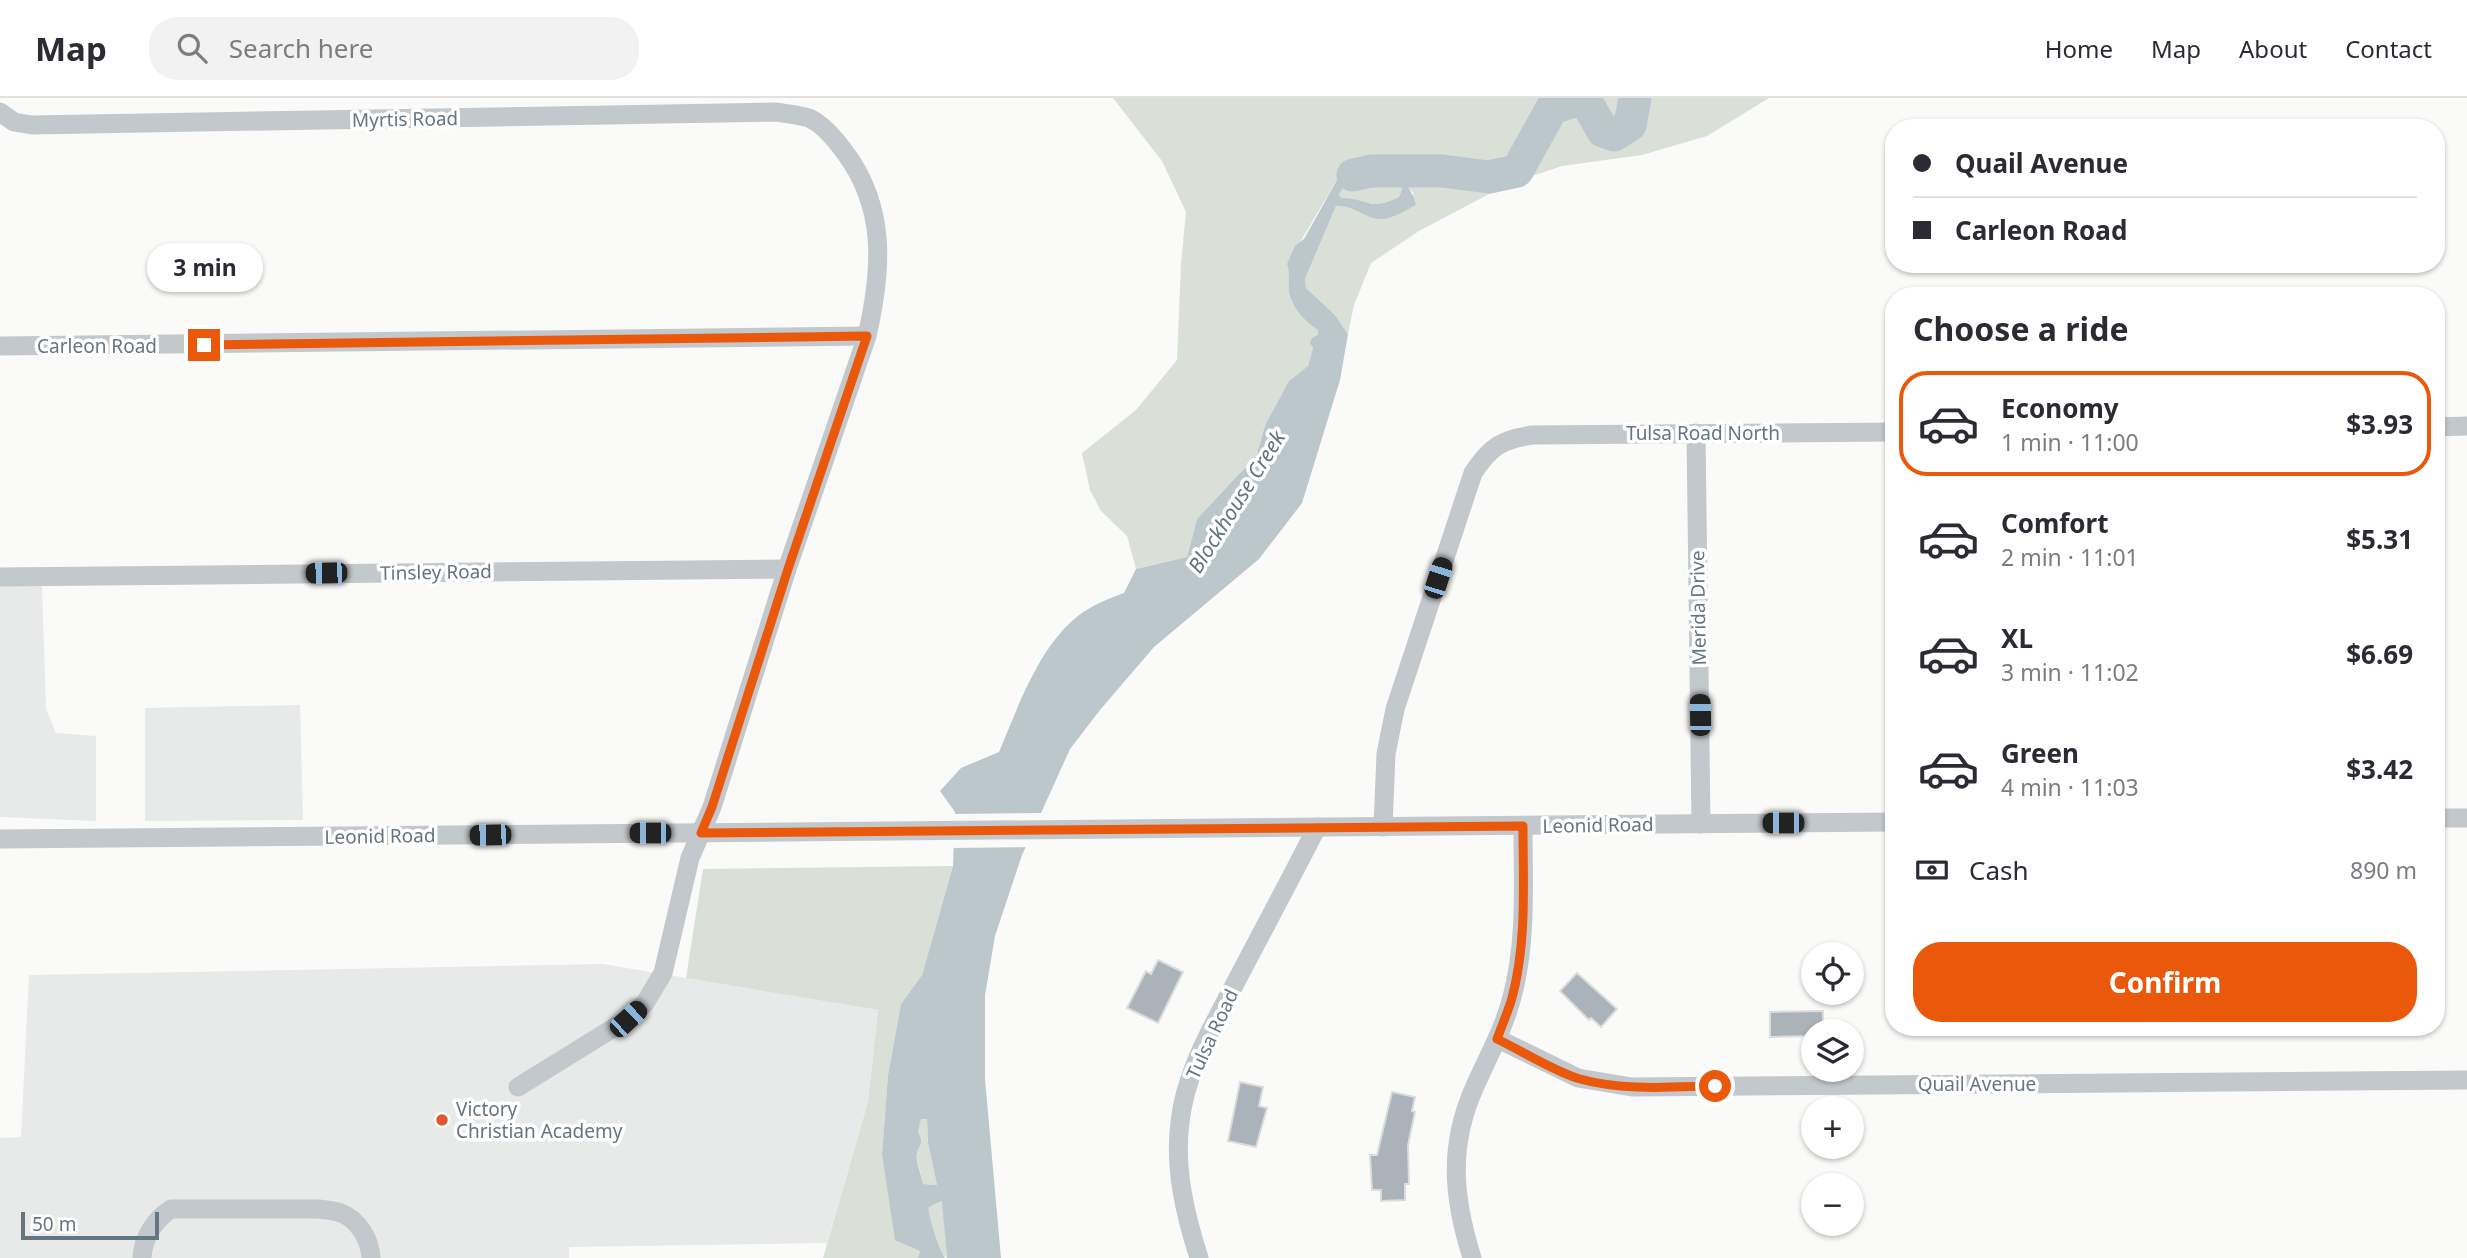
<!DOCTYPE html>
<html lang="en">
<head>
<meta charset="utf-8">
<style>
	body { margin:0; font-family:"Noto Sans",sans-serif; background:#f2f2f3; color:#2b2b33; height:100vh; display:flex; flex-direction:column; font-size:26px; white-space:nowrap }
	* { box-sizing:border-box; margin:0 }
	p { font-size:23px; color:#7c7c81 }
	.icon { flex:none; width:38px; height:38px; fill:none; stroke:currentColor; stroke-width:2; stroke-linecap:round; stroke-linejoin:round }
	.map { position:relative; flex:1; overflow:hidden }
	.details { position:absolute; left:1885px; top:189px; width:560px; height:749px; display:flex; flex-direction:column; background:#fff; border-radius:28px; box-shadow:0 2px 5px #0004 }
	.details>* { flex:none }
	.banner { position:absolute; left:1885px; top:21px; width:560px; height:154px; border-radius:28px; box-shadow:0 2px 5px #0004; display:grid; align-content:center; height:154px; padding:0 28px; background:#fff }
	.fabs { position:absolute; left:1801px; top:844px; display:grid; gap:14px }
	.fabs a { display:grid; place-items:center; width:63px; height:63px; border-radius:50%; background:#fff; box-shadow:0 2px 5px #0004; font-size:35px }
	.scale { position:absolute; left:21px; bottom:18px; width:138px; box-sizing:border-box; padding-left:7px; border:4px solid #657683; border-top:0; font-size:19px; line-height:24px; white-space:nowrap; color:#657683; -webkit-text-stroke:5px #fff; paint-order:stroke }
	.end { position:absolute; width:32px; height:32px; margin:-16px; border:9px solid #ea580c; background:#fff; box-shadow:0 0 0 4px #fff }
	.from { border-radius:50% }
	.bubble { position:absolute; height:49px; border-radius:24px; background:#fff; box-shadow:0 2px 5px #0004; font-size:23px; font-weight:700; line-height:49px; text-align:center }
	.car { position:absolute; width:21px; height:42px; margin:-21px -10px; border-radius:9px; box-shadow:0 0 5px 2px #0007; background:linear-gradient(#222 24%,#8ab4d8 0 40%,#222 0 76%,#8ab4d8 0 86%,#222 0) }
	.banner b { display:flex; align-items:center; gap:24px; height:66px; font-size:26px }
	.banner b+b { border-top:2px solid #e1e1e2 }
	.banner i { width:18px; height:18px; background:#2b2b33 }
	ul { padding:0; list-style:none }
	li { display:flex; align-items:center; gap:21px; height:105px; margin:0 14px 10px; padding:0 14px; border:4px solid transparent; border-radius:28px }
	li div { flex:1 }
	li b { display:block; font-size:26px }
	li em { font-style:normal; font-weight:700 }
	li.on { border-color:#ea580c }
	li>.icon { width:63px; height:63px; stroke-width:1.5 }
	h2 { padding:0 28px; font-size:32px; line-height:84px }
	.pay { display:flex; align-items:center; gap:18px; height:77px; padding:0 28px; font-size:26px }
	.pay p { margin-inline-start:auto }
	.cta { display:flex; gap:14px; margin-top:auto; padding:14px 28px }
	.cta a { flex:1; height:80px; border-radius:28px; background:#ea580c; color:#fff; font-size:28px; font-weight:700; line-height:80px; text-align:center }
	header { display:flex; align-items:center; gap:42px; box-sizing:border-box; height:98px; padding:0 35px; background:#fff; border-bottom:2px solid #e1e1e2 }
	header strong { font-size:33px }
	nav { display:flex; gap:38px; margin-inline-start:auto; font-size:24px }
	.search { width:490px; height:63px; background:#f2f2f3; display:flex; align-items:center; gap:18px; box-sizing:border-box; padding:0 24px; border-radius:28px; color:#7c7c81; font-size:26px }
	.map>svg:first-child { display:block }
	.built { fill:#e8e9e9 }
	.green { fill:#dadfd7 }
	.water { fill:#bbc7cb; fill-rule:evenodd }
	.pier { fill:#fafaf8 }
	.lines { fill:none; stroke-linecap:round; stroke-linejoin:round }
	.river { stroke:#bbc7cb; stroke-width:33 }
	.building { fill:#aab3b9; stroke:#dcdcda; stroke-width:2 }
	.minor { stroke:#c3c8cc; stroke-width:19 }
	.route { stroke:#ea580c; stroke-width:9 }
	.poi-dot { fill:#e4572e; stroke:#fff; stroke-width:2.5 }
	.labels { text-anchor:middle; stroke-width:7; stroke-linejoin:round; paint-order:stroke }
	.street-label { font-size:19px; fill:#657683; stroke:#fff }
	.poi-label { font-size:19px; fill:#657683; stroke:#fff; text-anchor:start }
	.water-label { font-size:21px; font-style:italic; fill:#60757c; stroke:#fff }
</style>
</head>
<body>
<header>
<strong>Map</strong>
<div class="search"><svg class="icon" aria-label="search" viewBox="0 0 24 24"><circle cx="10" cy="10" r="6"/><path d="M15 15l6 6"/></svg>Search here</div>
<nav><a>Home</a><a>Map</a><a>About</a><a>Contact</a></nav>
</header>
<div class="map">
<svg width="2467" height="1160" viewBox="0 0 2467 1160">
	<rect width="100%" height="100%" fill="#fafaf8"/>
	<g class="built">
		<path d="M0,487H42L46,611L56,635L96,638V723L0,719Z"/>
		<path d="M300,607L303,722L145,723V610Z"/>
		<path d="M603,866L878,912L868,1004L827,1145L569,1149V1160H0V1040L21,1039L29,877Z"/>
	</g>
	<g class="green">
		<path d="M1113,0H1769L1707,38L1642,57L1562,68L1508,86L1419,133L1371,165L1354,207L1348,236L1335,217L1306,190L1305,181L1336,108L1347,107L1378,121L1414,96C1404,84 1398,71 1387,60L1348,73L1337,82L1287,166C1291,178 1287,186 1289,195C1293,211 1305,224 1318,232V238L1312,241L1311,245L1313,250L1308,268L1289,283L1265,327L1256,360L1238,377L1197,421L1187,459L1136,471L1127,438L1101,413L1090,392L1082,355L1136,312L1177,262L1181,166L1186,114L1162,63Z"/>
		<path d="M1368,79L1394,81L1402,91L1399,99C1367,114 1370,100 1341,100L1339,96L1344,89L1352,85L1360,90L1363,81Z"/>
		<path d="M953,768L922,877L901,906L888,977L882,1056L920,1153L918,1160H823L868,1004L878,912L686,880L703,771Z"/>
		<path d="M921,1020L927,1021L928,1045L937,1087L923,1086C920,1064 912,1064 922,1041L918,1034Z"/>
		<path d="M943,1103L947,1160L940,1155C938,1139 926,1124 929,1109Z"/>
	</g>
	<path class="water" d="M1387,60C1397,70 1413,93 1416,107C1405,112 1392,122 1379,121C1364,120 1355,107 1336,108L1305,181L1306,190L1335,217L1348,236L1340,282L1302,405L1259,461L1154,549L1100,612L1070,651L1022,757L995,838L985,897V981L1001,1160H947L942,1103L929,1109C927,1117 940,1154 945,1160H918L920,1153L895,1142L882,1056L888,977L901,906L922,877L953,768L955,714L940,693L961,670L999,654C1019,607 1043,536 1090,510C1100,504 1113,499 1124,495L1136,471L1187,459L1197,421L1238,377L1256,360L1265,327L1289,283L1308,268L1313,250L1310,245L1312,240L1318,237V232C1305,224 1293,211 1289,195C1287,186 1291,178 1287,166L1295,148L1304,141L1337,82L1348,73ZM1368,79L1377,80L1380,84L1394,81L1402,91L1399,99C1367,114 1371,100 1341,100L1339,96L1344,89L1352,85L1360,90H1366L1363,81ZM921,1021H927L928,1045L937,1087L923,1086C922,1078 915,1062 917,1056C919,1045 925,1045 918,1034Z"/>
	<path class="pier" d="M1045,715L1030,749L950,750L951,716Z"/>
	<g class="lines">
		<g class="river">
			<path d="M1584,0L1603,33L1614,37L1630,27L1635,0"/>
			<path d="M1353,77L1371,73H1442L1489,79L1517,73L1552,10L1584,0"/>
		</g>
	</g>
	<g class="building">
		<path d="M1158,862L1183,874L1158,925L1127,910L1146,873L1151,876Z"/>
		<path d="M1577,875L1617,911L1601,929L1591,920L1589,922L1560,893Z"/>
		<path d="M1823,913V933H1813V938L1770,939V914Z"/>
		<path d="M1240,984L1263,989L1259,1008L1267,1010L1256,1049L1228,1043Z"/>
		<path d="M1392,994L1415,999L1412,1013L1415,1014L1408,1047L1409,1086H1405V1102L1381,1103V1092H1372L1370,1057H1377Z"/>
	</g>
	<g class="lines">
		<g class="minor">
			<path d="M0,14L14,24L32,27L777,14C787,16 799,17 809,20C823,26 835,41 844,53C887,110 882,172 867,238L787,471L712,709L690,760L663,875L645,905L628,921L518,989"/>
			<path d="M0,248L867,238"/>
			<path d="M2436,329L2467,328"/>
			<path d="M1696,335L1701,726"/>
			<path d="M0,479L787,471"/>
			<path d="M2436,720H2467"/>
			<path d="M1383,729L1386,656L1395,611L1473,375C1490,349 1502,341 1533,337L1894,334"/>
			<path d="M0,741L1894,724"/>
			<path d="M1498,941L1578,980L1632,989L2467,982"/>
			<path d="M142,1160C143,1140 154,1122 171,1111H318C325,1112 334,1112 341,1115C359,1122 370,1142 371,1160"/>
			<path d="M1199,1160C1185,1116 1174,1070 1180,1024C1186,970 1216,923 1240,876C1266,827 1292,778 1317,729"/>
			<path d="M1472,1160C1453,1099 1448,1048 1475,988C1488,959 1504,930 1512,899C1527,843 1523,785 1523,728"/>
		</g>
	</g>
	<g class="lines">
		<path class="route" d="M204,247L867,238L788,471L712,709L701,735L1523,728C1523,785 1527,844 1512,900C1508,914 1502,927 1497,941C1522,953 1555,974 1580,981C1624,993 1670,989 1715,988"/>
	</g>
	<circle class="poi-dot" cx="442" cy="1022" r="7"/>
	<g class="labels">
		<g class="street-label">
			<text transform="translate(405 21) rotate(-1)" y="7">Myrtis Road</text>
			<text x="97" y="255">Carleon Road</text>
			<text x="1703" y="342">Tulsa Road North</text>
			<text transform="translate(436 474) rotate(-1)" y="7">Tinsley Road</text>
			<text transform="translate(1698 510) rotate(-91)" y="7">Merida Drive</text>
			<text transform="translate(1598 727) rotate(-1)" y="7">Leonid Road</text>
			<text transform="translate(380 738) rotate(-1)" y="7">Leonid Road</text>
			<text transform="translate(1212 936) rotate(-65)" y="7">Tulsa Road</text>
			<text x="1977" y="993">Quail Avenue</text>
		</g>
		<g class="poi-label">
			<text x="456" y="1018">Victory<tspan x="456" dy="22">Christian Academy</tspan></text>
		</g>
		<g class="water-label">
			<text transform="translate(1237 404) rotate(-58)" y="7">Blockhouse Creek</text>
		</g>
	</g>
</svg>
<div class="fabs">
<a><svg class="icon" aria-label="locate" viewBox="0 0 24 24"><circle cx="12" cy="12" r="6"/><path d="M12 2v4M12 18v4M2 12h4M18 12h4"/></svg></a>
<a><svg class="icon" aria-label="layers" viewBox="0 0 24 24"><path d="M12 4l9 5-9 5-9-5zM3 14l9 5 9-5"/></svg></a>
<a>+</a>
<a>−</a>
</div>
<div class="scale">50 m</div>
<i class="end from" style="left:1715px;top:988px"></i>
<i class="end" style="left:204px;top:247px"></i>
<div class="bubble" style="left:147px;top:145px;width:116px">3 min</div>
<i class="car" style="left:326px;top:475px;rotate:269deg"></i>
<i class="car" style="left:1438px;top:480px;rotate:18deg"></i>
<i class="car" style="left:1700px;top:617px;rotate:359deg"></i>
<i class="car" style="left:1783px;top:725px;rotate:270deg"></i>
<i class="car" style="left:650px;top:735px;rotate:270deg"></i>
<i class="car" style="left:490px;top:737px;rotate:269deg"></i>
<i class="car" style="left:628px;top:921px;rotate:47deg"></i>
<div class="banner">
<b><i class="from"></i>Quail Avenue</b>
<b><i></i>Carleon Road</b>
</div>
<section class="details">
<h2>Choose a ride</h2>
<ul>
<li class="on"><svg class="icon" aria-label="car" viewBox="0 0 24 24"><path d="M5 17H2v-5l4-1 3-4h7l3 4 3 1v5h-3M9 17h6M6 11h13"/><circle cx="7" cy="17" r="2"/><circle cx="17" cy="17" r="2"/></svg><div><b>Economy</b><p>1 min · 11:00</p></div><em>$3.93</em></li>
<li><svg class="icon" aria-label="car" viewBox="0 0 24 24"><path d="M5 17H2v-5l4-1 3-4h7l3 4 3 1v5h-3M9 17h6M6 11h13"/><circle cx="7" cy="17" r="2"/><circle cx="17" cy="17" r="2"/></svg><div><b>Comfort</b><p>2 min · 11:01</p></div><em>$5.31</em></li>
<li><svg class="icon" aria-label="car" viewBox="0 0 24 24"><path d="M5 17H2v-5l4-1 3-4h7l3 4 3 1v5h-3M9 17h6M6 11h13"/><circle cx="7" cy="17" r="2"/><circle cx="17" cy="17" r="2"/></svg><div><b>XL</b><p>3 min · 11:02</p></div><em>$6.69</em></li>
<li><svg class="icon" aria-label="car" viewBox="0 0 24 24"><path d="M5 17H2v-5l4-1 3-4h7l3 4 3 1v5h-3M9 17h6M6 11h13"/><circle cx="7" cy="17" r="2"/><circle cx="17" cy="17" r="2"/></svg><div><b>Green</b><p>4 min · 11:03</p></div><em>$3.42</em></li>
</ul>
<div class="pay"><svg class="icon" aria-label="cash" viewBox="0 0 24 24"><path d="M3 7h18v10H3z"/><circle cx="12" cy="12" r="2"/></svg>Cash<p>890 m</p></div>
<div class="cta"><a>Confirm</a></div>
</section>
</div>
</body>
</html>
